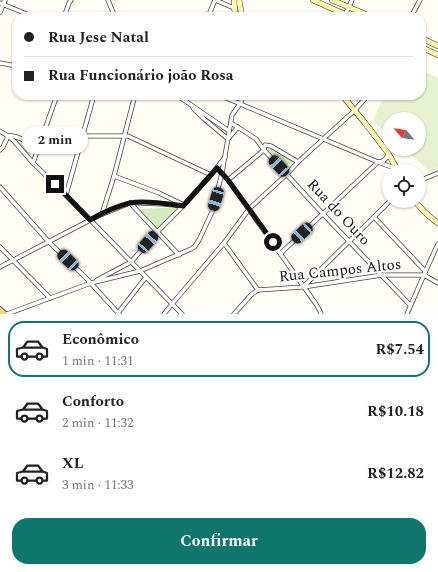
<!DOCTYPE html>
<html lang="pt">
<head>
<meta charset="utf-8">
<style>
	body { margin:0; font-family:Spectral,serif; background:#f2f2f2; color:#222; height:100vh; display:flex; flex-direction:column; font-size:15px; white-space:nowrap }
	* { box-sizing:border-box; margin:0 }
	p { font-size:13px; color:#767676 }
	.icon { flex:none; width:22px; height:22px; fill:none; stroke:currentColor; stroke-width:2; stroke-linecap:round; stroke-linejoin:round }
	.map { position:relative; height:314px; overflow:hidden }
	.sheet { display:flex; flex-direction:column; background:#fff; flex:1 }
	.sheet>* { flex:none }
	.top-card { position:absolute; left:12px; top:12px; width:414px; height:88px; border-radius:16px; box-shadow:0 1px 3px #0004; display:grid; align-content:center; height:88px; padding:0 12px; background:#fff }
	.needle { width:26px; rotate:299deg }
	.controls { position:absolute; left:382px; top:112px; display:grid; gap:8px }
	.controls a { display:grid; place-items:center; width:44px; height:44px; border-radius:50%; background:#fff; box-shadow:0 1px 3px #0004; font-size:20px }
	.end { position:absolute; width:18px; height:18px; margin:-9px; border:5px solid #111; background:#fff; box-shadow:0 0 0 2px #fff }
	.from { border-radius:50% }
	.bubble { position:absolute; height:28px; border-radius:14px; background:#fff; box-shadow:0 1px 3px #0004; font-size:13px; font-weight:700; line-height:28px; text-align:center }
	.car { position:absolute; width:12px; height:24px; margin:-12px -6px; border-radius:5px; box-shadow:0 0 3px 1px #0007; background:linear-gradient(#222 24%,#8ab4d8 0 40%,#222 0 76%,#8ab4d8 0 86%,#222 0) }
	.top-card b { display:flex; align-items:center; gap:14px; height:38px; font-size:15px }
	.top-card b+b { border-top:1px solid #e0e0e0 }
	.top-card i { width:10px; height:10px; background:#222 }
	ul { padding:7px 0 0; list-style:none }
	li { display:flex; align-items:center; gap:12px; height:56px; margin:0 8px 6px; padding:0 4px; border:2px solid transparent; border-radius:16px }
	li div { flex:1 }
	li b { display:block; font-size:15px }
	li em { font-style:normal; font-weight:700 }
	li.active { border-color:#0f766e }
	li>.icon { width:36px; height:36px; stroke-width:1.5 }
	.cta { display:flex; gap:8px; margin-top:auto; padding:8px 12px }
	.cta a { flex:1; height:46px; border-radius:16px; background:#0f766e; color:#fff; font-size:16px; font-weight:700; line-height:46px; text-align:center }
	.map>svg:first-child { display:block }
	.green { fill:#d5ebbd }
	.pitch { fill:#e6f2cf }
	.lines { fill:none; stroke-linecap:round; stroke-linejoin:round }
	.minor-casing { stroke:#444; stroke-width:5 }
	.tertiary-casing { stroke:#444; stroke-width:5.5 }
	.secondary-casing { stroke:#333; stroke-width:6 }
	.primary-casing { stroke:#222; stroke-width:7 }
	.minor { stroke:#fff; stroke-width:3.5 }
	.tertiary { stroke:#fff; stroke-width:4 }
	.secondary { stroke:#fff6b0; stroke-width:5 }
	.primary { stroke:#f9d66b; stroke-width:5.5 }
	.route { stroke:#111; stroke-width:5 }
	.labels { text-anchor:middle; stroke-width:4; stroke-linejoin:round; paint-order:stroke }
	.street-label { font-size:15px; fill:#111; stroke:#fff }
</style>
</head>
<body>
<div class="map">
<svg width="438" height="314" viewBox="0 0 438 314">
	<rect width="100%" height="100%" fill="#fffdf5"/>
	<g class="green">
		<path d="M11,137H14L33,147L29,156Z"/>
		<path d="M268,148H269L293,161L284,168L267,150Z"/>
		<path d="M163,208H179L158,229L137,209Z"/>
	</g>
	<path class="pitch" d="M421,70L438,78V166L436,171L431,173L405,149H419V119H389V135L373,121L384,95H421Z"/>
	<g class="lines">
		<g class="minor-casing">
			<g id="minor">
				<path d="M108,0L115,17"/>
				<path d="M215,0L234,8"/>
				<path d="M0,3L34,17"/>
				<path d="M64,17L69,3L71,0"/>
				<path d="M208,17L215,0"/>
				<path d="M344,17L352,0"/>
				<path d="M411,17L420,0"/>
				<path d="M0,63L17,66"/>
				<path d="M175,95L181,98L229,131"/>
				<path d="M219,95L378,162L397,169"/>
				<path d="M193,108L203,118L228,139L238,127"/>
				<path d="M231,123L250,135L256,139L264,150L323,214L410,305"/>
				<path d="M0,131L8,136L14,141L33,163L66,195L182,314"/>
				<path d="M83,136H128L211,175"/>
				<path d="M0,150L3,147L8,136C17,134 30,144 38,149"/>
				<path d="M33,163L57,95"/>
				<path d="M217,168L228,180L316,304L320,311L321,314"/>
				<path d="M114,176L159,193L184,205"/>
				<path d="M228,180L264,150L265,145L271,146L298,162"/>
				<path d="M419,181L438,173"/>
				<path d="M0,187L48,241L87,279L119,314"/>
				<path d="M66,195L94,95"/>
				<path d="M130,203L179,255"/>
				<path d="M102,214L114,176L135,95"/>
				<path d="M374,217L425,271"/>
				<path d="M224,243L258,290"/>
				<path d="M0,247L50,298"/>
				<path d="M281,253L378,162C384,162 387,159 388,153"/>
				<path d="M0,267L98,216L130,203H140L163,204L183,206"/>
				<path d="M97,280L131,262L157,232L183,206L211,175L225,157"/>
				<path d="M304,286L390,201"/>
				<path d="M258,290L303,287L382,275H424L438,283"/>
				<path d="M118,313L146,277"/>
				<path d="M7,314L91,283L140,271L191,249L195,246L199,240L212,212L222,173L232,115L240,104L244,95"/>
				<path d="M164,314L172,304L224,243L249,209L287,174L298,162L355,110L368,95"/>
				<path d="M234,314L252,294L258,290"/>
				<path d="M407,314C417,291 427,267 438,244"/>
			</g>
		</g>
		<g class="tertiary-casing">
			<path id="tertiary" d="M0,12L5,0"/>
		</g>
		<g class="secondary-casing">
			<g id="secondary">
				<path d="M234,0L235,14L237,17"/>
				<path d="M239,0L242,17"/>
				<path d="M313,0L351,17"/>
				<path d="M332,0L372,17"/>
				<path d="M421,38L438,46"/>
				<path d="M421,47L438,55"/>
				<path d="M342,95L365,123L388,153L398,171"/>
				<path d="M415,201C422,210 429,217 438,223"/>
			</g>
		</g>
		<g class="primary-casing">
			<path id="primary" d="M0,310L4,314"/>
		</g>
		<use href="#minor" class="minor"/>
		<use href="#tertiary" class="tertiary"/>
		<use href="#secondary" class="secondary"/>
		<use href="#primary" class="primary"/>
	</g>
	<g class="lines">
		<path class="route" d="M55,184L90,220C102,213 117,206 130,203C146,200 168,204 183,206L217,168L228,180L273,242"/>
	</g>
	<g class="labels">
		<g class="street-label">
			<text transform="translate(339 212) rotate(47)" y="5">Rua do Ouro</text>
			<text transform="translate(340 270) rotate(-6)" y="5">Rua Campos Altos</text>
		</g>
	</g>
</svg>
<div class="controls">
<a><svg class="needle" viewBox="-14 -14 28 28"><path d="M0-13l5 13h-10z" fill="#e53935"/><path d="M0 13l5-13h-10z" fill="#767676"/></svg></a>
<a><svg class="icon" aria-label="locate" viewBox="0 0 24 24"><circle cx="12" cy="12" r="6"/><path d="M12 2v4M12 18v4M2 12h4M18 12h4"/></svg></a>
</div>
<i class="end from" style="left:273px;top:242px"></i>
<i class="end" style="left:55px;top:184px"></i>
<div class="bubble" style="left:22px;top:126px;width:66px">2 min</div>
<i class="car" style="left:279px;top:166px;rotate:317deg"></i>
<i class="car" style="left:216px;top:199px;rotate:197deg"></i>
<i class="car" style="left:302px;top:233px;rotate:227deg"></i>
<i class="car" style="left:148px;top:242px;rotate:41deg"></i>
<i class="car" style="left:68px;top:260px;rotate:314deg"></i>
<div class="top-card">
<b><i class="from"></i>Rua Jese Natal</b>
<b><i></i>Rua Funcionário joão Rosa</b>
</div>
</div>
<section class="sheet">
<ul>
<li class="active"><svg class="icon" aria-label="car" viewBox="0 0 24 24"><path d="M5 17H2v-5l4-1 3-4h7l3 4 3 1v5h-3M9 17h6M6 11h13"/><circle cx="7" cy="17" r="2"/><circle cx="17" cy="17" r="2"/></svg><div><b>Econômico</b><p>1 min · 11:31</p></div><em>R$7.54</em></li>
<li><svg class="icon" aria-label="car" viewBox="0 0 24 24"><path d="M5 17H2v-5l4-1 3-4h7l3 4 3 1v5h-3M9 17h6M6 11h13"/><circle cx="7" cy="17" r="2"/><circle cx="17" cy="17" r="2"/></svg><div><b>Conforto</b><p>2 min · 11:32</p></div><em>R$10.18</em></li>
<li><svg class="icon" aria-label="car" viewBox="0 0 24 24"><path d="M5 17H2v-5l4-1 3-4h7l3 4 3 1v5h-3M9 17h6M6 11h13"/><circle cx="7" cy="17" r="2"/><circle cx="17" cy="17" r="2"/></svg><div><b>XL</b><p>3 min · 11:33</p></div><em>R$12.82</em></li>
</ul>
<div class="cta"><a>Confirmar</a></div>
</section>
</body>
</html>
